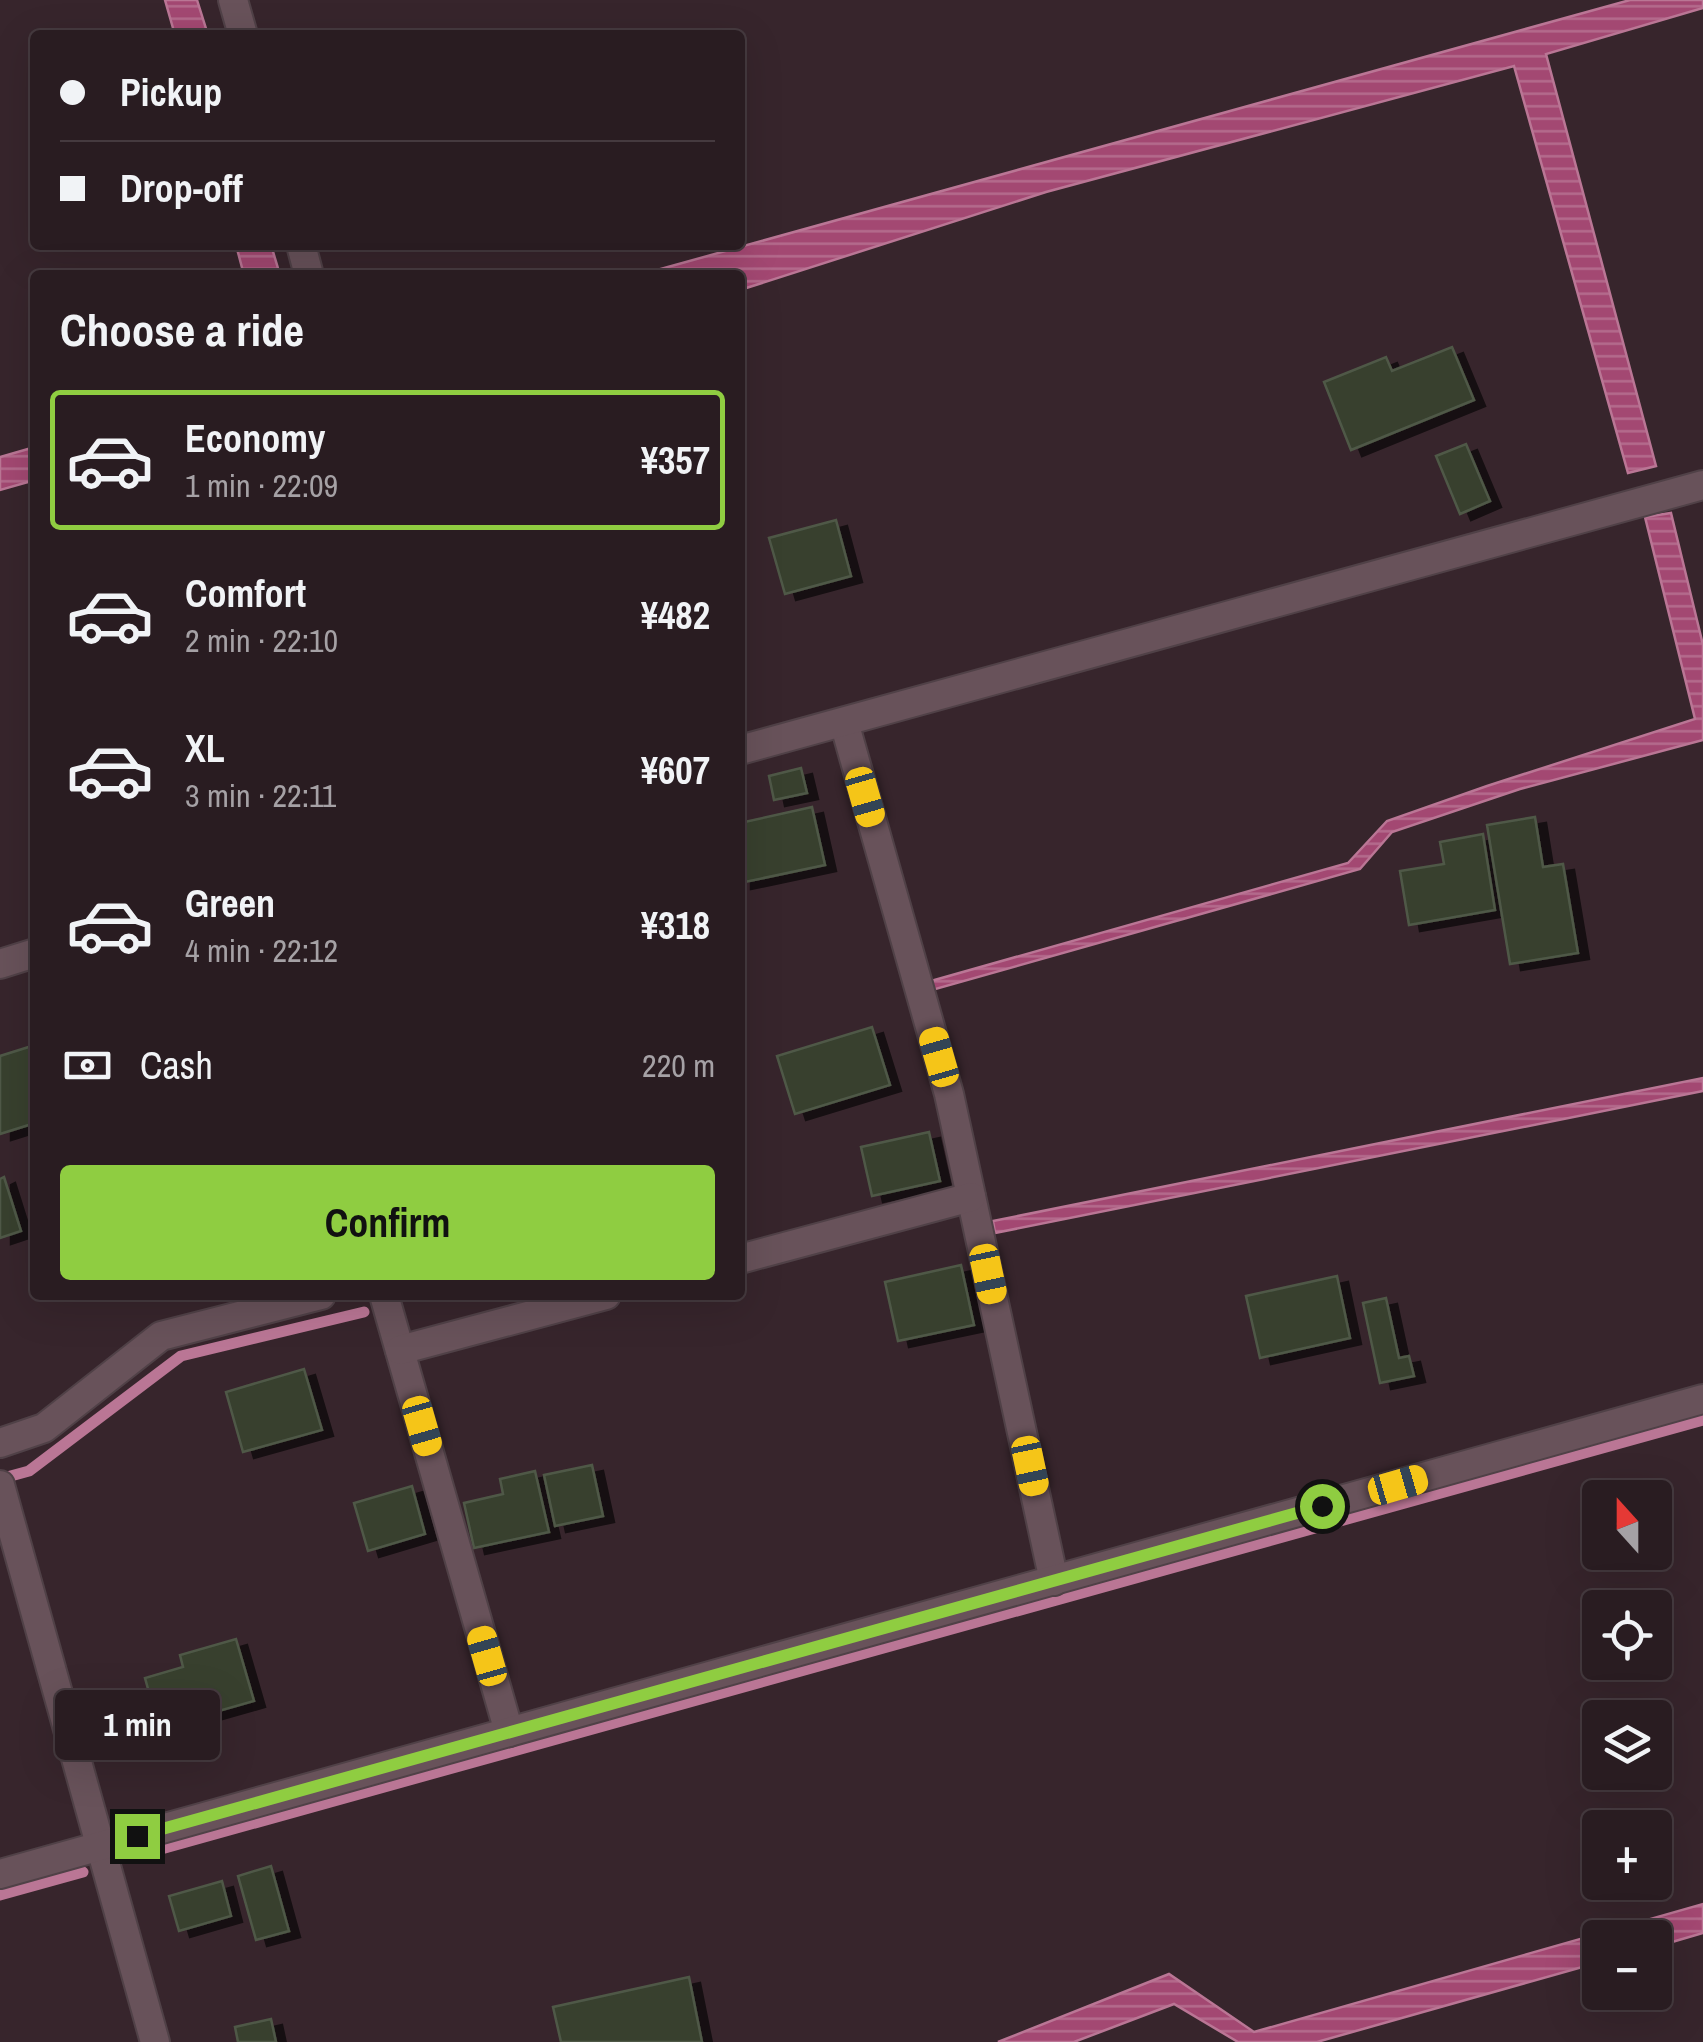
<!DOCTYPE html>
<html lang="en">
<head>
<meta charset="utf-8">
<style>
	body { margin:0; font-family:"Archivo Narrow",sans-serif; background:#35292e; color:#f1f3f6; height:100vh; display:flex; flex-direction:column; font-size:38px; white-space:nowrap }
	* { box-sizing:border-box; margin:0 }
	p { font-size:32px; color:#a5a1a5 }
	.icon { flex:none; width:55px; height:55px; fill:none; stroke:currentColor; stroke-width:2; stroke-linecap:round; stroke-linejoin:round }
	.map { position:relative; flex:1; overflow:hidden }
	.side { position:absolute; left:30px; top:270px; width:715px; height:1030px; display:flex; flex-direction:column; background:#291c21; border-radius:10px; box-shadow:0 10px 40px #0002,0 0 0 2px #453a3f }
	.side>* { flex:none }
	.banner { position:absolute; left:30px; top:30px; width:715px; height:220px; border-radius:10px; box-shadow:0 10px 40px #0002,0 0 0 2px #453a3f; display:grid; align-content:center; height:220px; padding:0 30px; background:#291c21 }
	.needle { width:65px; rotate:339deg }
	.controls { position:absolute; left:1582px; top:1480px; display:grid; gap:20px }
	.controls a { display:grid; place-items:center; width:90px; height:90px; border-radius:10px; background:#291c21; box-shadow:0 10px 40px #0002,0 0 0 2px #453a3f; font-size:50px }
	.end { position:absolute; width:45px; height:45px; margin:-22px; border:12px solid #8fcd41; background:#111; box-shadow:0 0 0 5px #111 }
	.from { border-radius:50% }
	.bubble { position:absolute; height:70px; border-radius:10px; background:#291c21; box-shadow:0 10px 40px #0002,0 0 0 2px #453a3f; font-size:32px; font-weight:700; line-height:70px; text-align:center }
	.car { position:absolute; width:30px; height:60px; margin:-30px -15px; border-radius:12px; box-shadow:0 0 8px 2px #0007; background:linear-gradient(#f5c518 24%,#345 0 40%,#f5c518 0 76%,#345 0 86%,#f5c518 0) }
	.banner b { display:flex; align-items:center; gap:35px; height:95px; font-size:38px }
	.banner b+b { border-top:2px solid #453a3f }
	.banner i { width:25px; height:25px; background:#f1f3f6 }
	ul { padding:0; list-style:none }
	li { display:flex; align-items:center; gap:30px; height:140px; margin:0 20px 15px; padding:0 10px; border:5px solid transparent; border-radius:10px }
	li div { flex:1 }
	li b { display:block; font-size:38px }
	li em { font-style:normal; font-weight:700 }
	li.current { border-color:#8fcd41 }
	li>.icon { width:90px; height:90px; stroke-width:1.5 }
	h2 { padding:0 30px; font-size:45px; line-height:120px }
	.pay { display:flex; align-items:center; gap:25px; height:110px; padding:0 30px; font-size:38px }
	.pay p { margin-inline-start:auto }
	.button { display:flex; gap:20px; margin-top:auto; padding:20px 30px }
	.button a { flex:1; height:115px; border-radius:10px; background:#8fcd41; color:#111; font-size:40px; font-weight:700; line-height:115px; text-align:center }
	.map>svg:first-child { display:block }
	.water { fill:url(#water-rules); stroke:#ba7695; stroke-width:2.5 }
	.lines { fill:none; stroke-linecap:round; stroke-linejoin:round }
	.stream { stroke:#ba7695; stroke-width:11 }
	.building { fill:#37402f; stroke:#4f5947; stroke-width:2.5; filter:url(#shadow) }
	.minor-casing { stroke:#504147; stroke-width:32 }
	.tertiary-casing { stroke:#504147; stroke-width:32 }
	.minor { stroke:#68525a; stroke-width:28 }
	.tertiary { stroke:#68525a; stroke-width:28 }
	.route { stroke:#8fcd41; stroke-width:12 }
</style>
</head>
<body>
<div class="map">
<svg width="1703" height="2042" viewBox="0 0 1703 2042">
	<defs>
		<pattern id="water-rules" width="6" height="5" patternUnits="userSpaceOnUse" patternTransform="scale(2.5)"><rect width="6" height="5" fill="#a34872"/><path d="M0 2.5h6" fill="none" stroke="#b46b8d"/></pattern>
		<filter id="shadow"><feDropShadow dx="11" dy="6" stdDeviation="0" flood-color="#0009"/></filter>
	</defs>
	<rect width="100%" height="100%" fill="#37252c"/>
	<g class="water">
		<path d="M165,0H197L208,35H175Z"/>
		<path d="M1630,0H1703V8L1546,54L1656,466L1628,473L1514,66L1046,192L740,290V275H639Z"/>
		<path d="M236,245H271L280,275H244Z"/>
		<path d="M35,447V480L0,490V457Z"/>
		<path d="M1671,513L1703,645V740L1520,789L1392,832L1360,869L925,992L924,983L1348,863L1387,821L1487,786L1695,719L1645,517Z"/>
		<path d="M1703,1078V1091L995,1233L993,1221Z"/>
		<path d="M1703,1904V1933L1655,1947V1938H1600V1962L1317,2042H1238L1174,2004L1074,2042H998L1169,1974L1254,2032Z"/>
	</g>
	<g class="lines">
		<g class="stream">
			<path d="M0,1479L29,1471L181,1356L364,1312"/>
			<path d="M129,1858L1703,1420"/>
			<path d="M0,1895L83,1872"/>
		</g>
	</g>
	<g class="building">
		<path d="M1452,347L1474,400L1351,450L1324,382L1386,357L1392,371Z"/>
		<path d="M1466,444L1490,501L1460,514L1436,456Z"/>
		<path d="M836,520L851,576L785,594L769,538Z"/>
		<path d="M801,768L807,793L774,800L769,776Z"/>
		<path d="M812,807L825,865L740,883V823Z"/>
		<path d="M1535,817L1543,867L1563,864L1578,953L1510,964L1487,825Z"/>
		<path d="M1483,834L1495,910L1409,925L1400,871L1444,864L1440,842Z"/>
		<path d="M872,1027L890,1085L795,1114L777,1056Z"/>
		<path d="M35,1045V1123L0,1134V1056Z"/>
		<path d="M929,1132L940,1181L872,1196L861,1147Z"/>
		<path d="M4,1177L21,1231L0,1238V1179Z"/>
		<path d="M961,1265L974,1325L898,1341L885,1282Z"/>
		<path d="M1337,1276L1350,1338L1260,1358L1246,1296Z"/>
		<path d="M1386,1298L1399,1358L1409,1356L1414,1376L1380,1383L1363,1303Z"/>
		<path d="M304,1369L322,1430L243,1452L226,1392Z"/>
		<path d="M592,1465L603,1516L555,1526L544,1475Z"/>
		<path d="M535,1471L549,1532L474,1548L464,1503L503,1494L500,1479Z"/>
		<path d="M412,1486L425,1534L368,1551L354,1503Z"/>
		<path d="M236,1639L254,1701L159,1728L145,1678L183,1667L180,1655Z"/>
		<path d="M271,1866L289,1931L256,1940L238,1876Z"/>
		<path d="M222,1881L231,1916L179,1931L169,1896Z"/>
		<path d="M689,1977L702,2042H561L553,2007Z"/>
		<path d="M271,2019L276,2042H238L235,2027Z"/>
	</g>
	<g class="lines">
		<g class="minor-casing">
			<g id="minor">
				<path d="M233,0L243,35"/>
				<path d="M301,245L309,275"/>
				<path d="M844,722L949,1094L1054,1581"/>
				<path d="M740,1259L971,1197"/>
				<path d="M384,1295L509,1732"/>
				<path d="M400,1350L606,1295"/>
				<path d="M0,1443L44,1428L161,1336L321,1295"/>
				<path d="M0,1485L155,2042"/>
				<path d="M0,1874L1703,1399"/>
			</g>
		</g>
		<g class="tertiary-casing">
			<g id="tertiary">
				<path d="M740,750L1703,485"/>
				<path d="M0,964L35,953"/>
			</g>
		</g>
		<use href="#minor" class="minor"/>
		<use href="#tertiary" class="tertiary"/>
	</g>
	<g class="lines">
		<path class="route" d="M137,1836L1322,1506"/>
	</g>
</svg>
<div class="controls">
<a><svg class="needle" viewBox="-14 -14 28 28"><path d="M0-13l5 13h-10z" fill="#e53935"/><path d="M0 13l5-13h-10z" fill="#a5a1a5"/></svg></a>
<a><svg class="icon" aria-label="locate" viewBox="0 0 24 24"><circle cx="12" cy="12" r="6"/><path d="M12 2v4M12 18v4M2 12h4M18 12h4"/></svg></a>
<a><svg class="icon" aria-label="layers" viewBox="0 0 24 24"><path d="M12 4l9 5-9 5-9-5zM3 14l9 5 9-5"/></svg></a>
<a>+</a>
<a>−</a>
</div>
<i class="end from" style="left:1322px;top:1506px"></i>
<i class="end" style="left:137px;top:1836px"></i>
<div class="bubble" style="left:55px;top:1690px;width:165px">1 min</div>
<i class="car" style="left:865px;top:797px;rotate:164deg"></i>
<i class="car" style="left:939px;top:1057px;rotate:344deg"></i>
<i class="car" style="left:988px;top:1274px;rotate:168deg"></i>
<i class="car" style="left:422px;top:1426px;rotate:164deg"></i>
<i class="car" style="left:1030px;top:1466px;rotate:168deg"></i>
<i class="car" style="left:1398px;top:1485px;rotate:74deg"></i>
<i class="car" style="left:487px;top:1656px;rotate:344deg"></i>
<div class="banner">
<b><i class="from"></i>Pickup</b>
<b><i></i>Drop-off</b>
</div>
<section class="side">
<h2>Choose a ride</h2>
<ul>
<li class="current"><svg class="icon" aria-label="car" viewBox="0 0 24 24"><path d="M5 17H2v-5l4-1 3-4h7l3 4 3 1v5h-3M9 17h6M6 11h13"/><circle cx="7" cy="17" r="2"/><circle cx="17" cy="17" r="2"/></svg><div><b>Economy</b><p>1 min · 22:09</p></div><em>¥357</em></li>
<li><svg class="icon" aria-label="car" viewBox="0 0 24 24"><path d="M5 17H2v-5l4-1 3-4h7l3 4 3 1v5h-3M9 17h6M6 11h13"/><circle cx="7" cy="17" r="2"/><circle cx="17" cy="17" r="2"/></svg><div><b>Comfort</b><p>2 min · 22:10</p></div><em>¥482</em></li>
<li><svg class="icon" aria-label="car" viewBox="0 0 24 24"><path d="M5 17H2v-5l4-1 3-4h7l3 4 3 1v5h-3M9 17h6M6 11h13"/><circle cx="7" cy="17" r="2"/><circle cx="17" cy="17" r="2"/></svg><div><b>XL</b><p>3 min · 22:11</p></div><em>¥607</em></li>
<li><svg class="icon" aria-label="car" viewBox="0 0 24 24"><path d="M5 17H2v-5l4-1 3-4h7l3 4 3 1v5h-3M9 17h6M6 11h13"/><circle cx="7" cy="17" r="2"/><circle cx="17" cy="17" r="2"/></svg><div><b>Green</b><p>4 min · 22:12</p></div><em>¥318</em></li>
</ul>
<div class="pay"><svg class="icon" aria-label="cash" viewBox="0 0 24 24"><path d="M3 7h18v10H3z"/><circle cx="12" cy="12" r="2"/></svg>Cash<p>220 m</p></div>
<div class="button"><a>Confirm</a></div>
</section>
</div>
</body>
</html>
